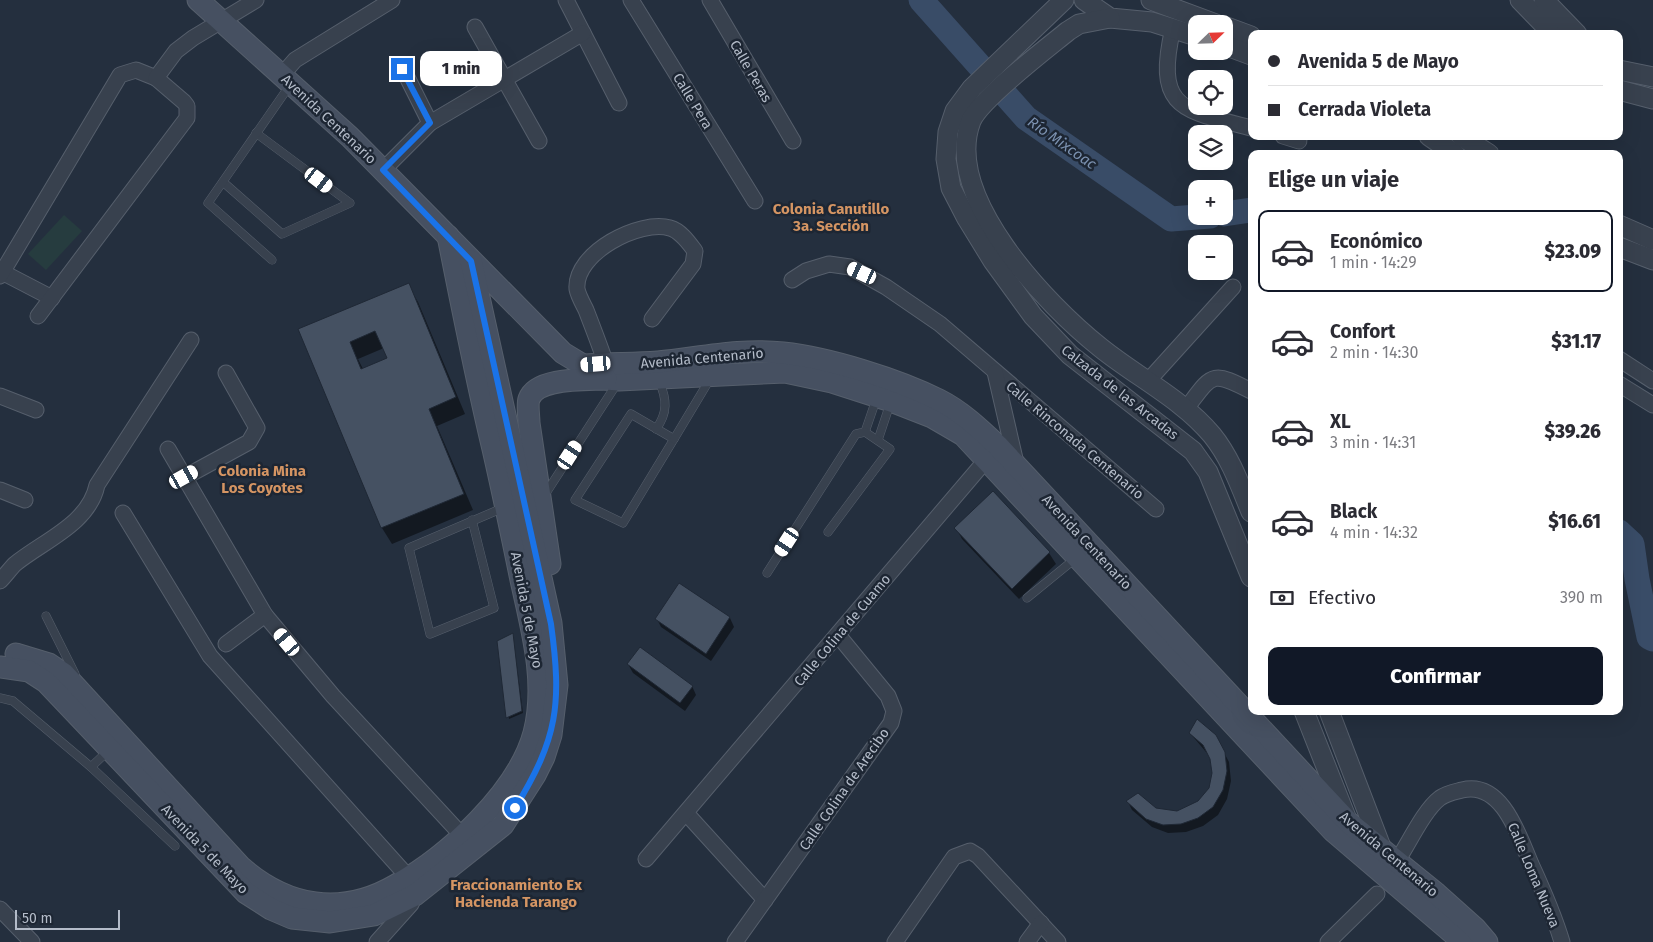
<!DOCTYPE html>
<html lang="es">
<head>
<meta charset="utf-8">
<style>
	body { margin:0; font-family:"Fira Sans",sans-serif; background:#f7f7f7; color:#2b2b33; height:100vh; display:flex; flex-direction:column; font-size:19px; white-space:nowrap }
	* { box-sizing:border-box; margin:0 }
	p { font-size:16px; color:#7c7c81 }
	.icon { flex:none; width:28px; height:28px; fill:none; stroke:currentColor; stroke-width:2; stroke-linecap:round; stroke-linejoin:round }
	.map { position:relative; flex:1; overflow:hidden }
	.details { position:absolute; left:1248px; top:150px; width:375px; height:565px; display:flex; flex-direction:column; background:#fff; border-radius:10px; box-shadow:0 5px 20px #0002 }
	.details>* { flex:none }
	.top-card { position:absolute; left:1248px; top:30px; width:375px; height:110px; border-radius:10px; box-shadow:0 5px 20px #0002; display:grid; align-content:center; height:110px; padding:0 20px; background:#fff }
	.needle { width:32px; rotate:67deg }
	.controls { position:absolute; left:1188px; top:15px; display:grid; gap:10px }
	.controls a { display:grid; place-items:center; width:45px; height:45px; border-radius:10px; background:#fff; box-shadow:0 5px 20px #0002; font-size:25px }
	.scale { position:absolute; left:15px; bottom:12px; width:105px; box-sizing:border-box; padding-left:5px; border:2px solid #b4bcc9; border-top:0; font-size:14px; line-height:18px; white-space:nowrap; color:#b4bcc9; -webkit-text-stroke:4px #1d2633; paint-order:stroke }
	.end { position:absolute; width:22px; height:22px; margin:-11px; border:6px solid #1a73e8; background:#fff; box-shadow:0 0 0 2px #fff }
	.from { border-radius:50% }
	.bubble { position:absolute; height:35px; border-radius:10px; background:#fff; box-shadow:0 5px 20px #0002; font-size:16px; font-weight:800; line-height:35px; text-align:center }
	.car { position:absolute; width:15px; height:30px; margin:-15px -8px; border-radius:6px; box-shadow:0 0 4px 1px #0007; background:linear-gradient(#fff 24%,#345 0 40%,#fff 0 76%,#345 0 86%,#fff 0) }
	.top-card b { display:flex; align-items:center; gap:18px; height:48px; font-size:19px }
	.top-card b+b { border-top:1px solid #e1e1e2 }
	.top-card i { width:12px; height:12px; background:#2b2b33 }
	ul { padding:0; list-style:none }
	li { display:flex; align-items:center; gap:15px; height:82px; margin:0 10px 8px; padding:0 10px; border:2px solid transparent; border-radius:10px }
	li div { flex:1 }
	li b { display:block; font-size:19px }
	li em { font-style:normal; font-weight:800 }
	li.on { border-color:#111827 }
	li>.icon { width:45px; height:45px; stroke-width:1.5 }
	h2 { padding:0 20px; font-size:22px; line-height:60px }
	.pay { display:flex; align-items:center; gap:12px; height:55px; padding:0 20px; font-size:19px }
	.pay p { margin-inline-start:auto }
	.action { display:flex; gap:10px; margin-top:auto; padding:10px 20px }
	.action a { flex:1; height:58px; border-radius:10px; background:#111827; color:#fff; font-size:20px; font-weight:800; line-height:58px; text-align:center }
	.map>svg:first-child { display:block }
	.green { fill:#263c3f }
	.shadow { fill:#0007; fill-rule:evenodd }
	.lines { fill:none; stroke-linecap:round; stroke-linejoin:round }
	.river { stroke:#394c67; stroke-width:25 }
	.building { fill:#455162; stroke:#1f2835; fill-rule:evenodd }
	.service-casing { stroke:#565f6c; stroke-width:9 }
	.minor-casing { stroke:#565f6c; stroke-width:17 }
	.tertiary-casing { stroke:#565f6c; stroke-width:21 }
	.secondary-casing { stroke:#565f6c; stroke-width:23 }
	.service { stroke:#38414e; stroke-width:8 }
	.minor { stroke:#38414e; stroke-width:15 }
	.tertiary { stroke:#38414e; stroke-width:19 }
	.secondary { stroke:#465061; stroke-width:21 }
	.route { stroke:#1a73e8; stroke-width:6 }
	.labels { text-anchor:middle; stroke-width:5; stroke-linejoin:round; paint-order:stroke }
	.street-label { font-size:14px; fill:#b4bcc9; stroke:#1d2633 }
	.water-label { font-size:15px; font-style:italic; fill:#7c92b1; stroke:#1d2633 }
	.neighbourhood-label { font-size:15px; font-weight:bold; fill:#d59563; stroke:#1d2633 }
</style>
</head>
<body>
<div class="map">
<svg width="1653" height="942" viewBox="0 0 1653 942">
	<rect width="100%" height="100%" fill="#242f3e"/>
	<path class="green" d="M64,215L82,231L46,270L28,254Z"/>
	<g class="shadow">
		<path d="M408,285L418,302L465,414L437,426L473,510L392,544L382,528L300,330ZM384,348L388,358L363,369L358,359Z"/>
		<path d="M993,493L1049,553L1056,564L1019,599L962,539L956,528Z"/>
		<path d="M679,585L730,618L734,627L711,661L661,627L657,619Z"/>
		<path d="M513,635L523,713L509,719L499,642Z"/>
		<path d="M628,664L692,686L696,695L685,711L633,673Z"/>
		<path d="M1190,733L1220,745L1229,762L1231,781L1227,799L1218,815L1203,826L1186,832L1168,833L1152,827L1132,810L1128,802L1177,813L1199,802L1210,788L1213,773L1211,758Z"/>
	</g>
	<g class="lines">
		<g class="river">
			<path d="M921,0L1026,118L1171,219L1210,216"/>
			<path d="M1224,214L1251,210"/>
			<path d="M1619,532L1632,544L1637,579L1649,637L1653,639"/>
		</g>
	</g>
	<g class="building">
		<path d="M409,283L456,397L429,409L464,494L381,528L298,329ZM375,331L387,358L361,369L350,342Z"/>
		<path d="M993,491L1050,552L1012,589L954,528Z"/>
		<path d="M679,583L730,617L706,654L655,619Z"/>
		<path d="M513,633L522,711L506,718L497,641Z"/>
		<path d="M640,647L693,686L680,703L627,664Z"/>
		<path d="M1197,719L1216,735L1225,752L1227,771L1223,790L1213,807L1198,818L1181,824L1163,825L1146,819L1126,801L1138,793L1156,808L1177,811L1198,801L1209,788L1212,773L1210,759L1203,745L1189,733Z"/>
	</g>
	<g class="lines">
		<g class="service-casing">
			<g id="service">
				<path d="M223,182L282,234L350,203L256,133"/>
				<path d="M272,260L208,203L290,85"/>
				<path d="M631,414L674,439L623,523L575,500Z"/>
				<path d="M656,429C668,413 667,399 659,381"/>
				<path d="M865,432L877,397"/>
				<path d="M674,439L710,379"/>
				<path d="M878,440L891,401"/>
				<path d="M544,496L618,382"/>
				<path d="M472,520L494,608L430,634L409,548L505,507"/>
				<path d="M767,573L856,434L865,432L890,449L828,532"/>
				<path d="M1027,598L1076,558"/>
				<path d="M46,616L75,674"/>
				<path d="M0,698L13,701L91,767"/>
				<path d="M109,750L91,767L175,846"/>
			</g>
		</g>
		<g class="minor-casing">
			<g id="minor">
				<path d="M566,0L619,103"/>
				<path d="M631,0L755,201"/>
				<path d="M710,0L793,141"/>
				<path d="M475,27L539,141"/>
				<path d="M1173,28C1154,110 1183,110 1251,128"/>
				<path d="M403,69L430,123"/>
				<path d="M282,75L295,60L392,0"/>
				<path d="M1283,136L1299,141"/>
				<path d="M383,170L430,123L583,33"/>
				<path d="M2,272L52,298"/>
				<path d="M0,276L120,75L136,70L156,78"/>
				<path d="M792,280L806,271L829,264L850,267L886,287L940,324L1156,509"/>
				<path d="M38,316L187,118V106L184,102L156,78L176,51L193,38L256,0"/>
				<path d="M1619,359L1653,381"/>
				<path d="M606,372V364C600,346 593,328 586,310C583,304 578,295 577,289C574,253 640,219 670,228C681,231 689,243 695,251L693,264L652,319"/>
				<path d="M995,372L1016,463"/>
				<path d="M1148,381L1233,287"/>
				<path d="M1619,384L1653,405"/>
				<path d="M0,396L36,410"/>
				<path d="M1185,410C1212,375 1210,369 1251,391"/>
				<path d="M168,449L265,615L333,696L469,843"/>
				<path d="M185,477L249,442L257,428L226,373"/>
				<path d="M0,490L25,500"/>
				<path d="M123,513L210,656L409,878L415,895L411,904L377,942"/>
				<path d="M0,581C5,576 10,569 15,564C43,541 89,524 97,485L191,340"/>
				<path d="M226,644L265,615"/>
				<path d="M686,813L765,900"/>
				<path d="M646,859L992,453"/>
				<path d="M1397,861C1409,843 1424,810 1440,798C1447,793 1454,792 1462,790C1502,780 1519,836 1531,864C1543,890 1554,915 1562,942"/>
				<path d="M0,909L32,942"/>
				<path d="M735,942L891,723L894,711L888,696L838,635"/>
				<path d="M895,942L954,857L970,851L978,856L1058,942"/>
				<path d="M1027,942L1041,923"/>
				<path d="M1328,942L1377,894"/>
			</g>
		</g>
		<g class="tertiary-casing">
			<g id="tertiary">
				<path d="M1064,0L972,88L955,111L948,132L946,159L951,188L966,217L993,261L1033,316L1070,355L1193,451L1208,472L1251,577"/>
				<path d="M1084,0L1110,18L1152,22L1196,36"/>
				<path d="M1151,0L1216,24"/>
				<path d="M1520,0L1553,34"/>
				<path d="M1544,0L1577,34"/>
				<path d="M1110,18L1079,24L1068,31C1046,49 980,99 971,121C942,197 1047,305 1101,348C1137,377 1182,399 1212,435C1230,457 1240,485 1251,512"/>
				<path d="M1224,26L1251,36"/>
				<path d="M1224,45L1251,55"/>
				<path d="M1619,70L1653,77"/>
				<path d="M1619,90L1653,99"/>
				<path d="M1429,136L1455,154"/>
				<path d="M1461,136L1489,154"/>
				<path d="M1619,225L1653,240"/>
				<path d="M1619,247L1653,260"/>
				<path d="M1304,711L1346,817"/>
				<path d="M1329,711L1381,847V854"/>
			</g>
		</g>
		<g class="secondary-casing">
			<g id="secondary">
				<path d="M198,0L350,137L563,353L606,379L619,380L785,372L832,382L891,401L932,417L963,435L1333,831L1463,942"/>
				<path d="M586,365C610,363 634,364 658,362C699,358 741,348 783,353C829,358 897,379 939,400C961,411 980,429 998,446L1348,822L1437,894L1475,928L1487,942"/>
				<path d="M550,564L529,423C529,416 527,405 529,399C537,377 586,380 606,379"/>
				<path d="M16,654L49,664L64,674L241,867C287,907 341,917 396,885C448,856 518,792 534,733C547,683 532,630 521,580C512,536 503,493 493,449C476,378 462,307 448,236"/>
				<path d="M0,667L29,671L46,682L246,893L271,909L292,918L330,922L374,915L415,895L503,825L535,775L544,757L551,735L557,685L551,623L471,261"/>
			</g>
		</g>
		<use href="#service" class="service"/>
		<use href="#minor" class="minor"/>
		<use href="#tertiary" class="tertiary"/>
		<use href="#secondary" class="secondary"/>
	</g>
	<g class="lines">
		<path class="route" d="M402,69L430,123L383,170L471,261L551,624C562,704 558,738 515,808"/>
	</g>
	<g class="labels">
		<g class="street-label">
			<text transform="translate(751 71) rotate(60)" y="5">Calle Peras</text>
			<text transform="translate(693 101) rotate(59)" y="5">Calle Pera</text>
			<text transform="translate(329 119) rotate(43)" y="5">Avenida Centenario</text>
			<text transform="translate(702 358) rotate(-5)" y="5">Avenida Centenario</text>
			<text transform="translate(1120 392) rotate(38)" y="5">Calzada de las Arcadas</text>
			<text transform="translate(1075 440) rotate(40)" y="5">Calle Rinconada Centenario</text>
			<text transform="translate(1087 542) rotate(47)" y="5">Avenida Centenario</text>
			<text transform="translate(527 610) rotate(79)" y="5">Avenida 5 de Mayo</text>
			<text transform="translate(842 630) rotate(-50)" y="5">Calle Colina de Cuamo</text>
			<text transform="translate(844 789) rotate(-55)" y="5">Calle Colina de Arecibo</text>
			<text transform="translate(205 849) rotate(46)" y="5">Avenida 5 de Mayo</text>
			<text transform="translate(1389 854) rotate(40)" y="5">Avenida Centenario</text>
			<text transform="translate(1534 875) rotate(67)" y="5">Calle Loma Nueva</text>
		</g>
		<g class="water-label">
			<text transform="translate(1062 143) rotate(35)" y="5">Río Mixcoac</text>
		</g>
		<g class="neighbourhood-label">
			<text x="831" y="214">Colonia Canutillo<tspan x="831" dy="17">3a. Sección</tspan></text>
			<text x="262" y="476">Colonia Mina<tspan x="262" dy="17">Los Coyotes</tspan></text>
			<text x="516" y="890">Fraccionamiento Ex<tspan x="516" dy="17">Hacienda Tarango</tspan></text>
		</g>
	</g>
</svg>
<div class="controls">
<a><svg class="needle" viewBox="-14 -14 28 28"><path d="M0-13l5 13h-10z" fill="#e53935"/><path d="M0 13l5-13h-10z" fill="#7c7c81"/></svg></a>
<a><svg class="icon" aria-label="locate" viewBox="0 0 24 24"><circle cx="12" cy="12" r="6"/><path d="M12 2v4M12 18v4M2 12h4M18 12h4"/></svg></a>
<a><svg class="icon" aria-label="layers" viewBox="0 0 24 24"><path d="M12 4l9 5-9 5-9-5zM3 14l9 5 9-5"/></svg></a>
<a>+</a>
<a>−</a>
</div>
<div class="scale">50 m</div>
<i class="end from" style="left:515px;top:808px"></i>
<i class="end" style="left:402px;top:69px"></i>
<div class="bubble" style="left:420px;top:51px;width:82px">1 min</div>
<i class="car" style="left:319px;top:180px;rotate:127deg"></i>
<i class="car" style="left:862px;top:273px;rotate:295deg"></i>
<i class="car" style="left:596px;top:364px;rotate:265deg"></i>
<i class="car" style="left:570px;top:455px;rotate:33deg"></i>
<i class="car" style="left:184px;top:477px;rotate:61deg"></i>
<i class="car" style="left:787px;top:542px;rotate:213deg"></i>
<i class="car" style="left:287px;top:642px;rotate:320deg"></i>
<div class="top-card">
<b><i class="from"></i>Avenida 5 de Mayo</b>
<b><i></i>Cerrada Violeta</b>
</div>
<section class="details">
<h2>Elige un viaje</h2>
<ul>
<li class="on"><svg class="icon" aria-label="car" viewBox="0 0 24 24"><path d="M5 17H2v-5l4-1 3-4h7l3 4 3 1v5h-3M9 17h6M6 11h13"/><circle cx="7" cy="17" r="2"/><circle cx="17" cy="17" r="2"/></svg><div><b>Económico</b><p>1 min · 14:29</p></div><em>$23.09</em></li>
<li><svg class="icon" aria-label="car" viewBox="0 0 24 24"><path d="M5 17H2v-5l4-1 3-4h7l3 4 3 1v5h-3M9 17h6M6 11h13"/><circle cx="7" cy="17" r="2"/><circle cx="17" cy="17" r="2"/></svg><div><b>Confort</b><p>2 min · 14:30</p></div><em>$31.17</em></li>
<li><svg class="icon" aria-label="car" viewBox="0 0 24 24"><path d="M5 17H2v-5l4-1 3-4h7l3 4 3 1v5h-3M9 17h6M6 11h13"/><circle cx="7" cy="17" r="2"/><circle cx="17" cy="17" r="2"/></svg><div><b>XL</b><p>3 min · 14:31</p></div><em>$39.26</em></li>
<li><svg class="icon" aria-label="car" viewBox="0 0 24 24"><path d="M5 17H2v-5l4-1 3-4h7l3 4 3 1v5h-3M9 17h6M6 11h13"/><circle cx="7" cy="17" r="2"/><circle cx="17" cy="17" r="2"/></svg><div><b>Black</b><p>4 min · 14:32</p></div><em>$16.61</em></li>
</ul>
<div class="pay"><svg class="icon" aria-label="cash" viewBox="0 0 24 24"><path d="M3 7h18v10H3z"/><circle cx="12" cy="12" r="2"/></svg>Efectivo<p>390 m</p></div>
<div class="action"><a>Confirmar</a></div>
</section>
</div>
</body>
</html>
